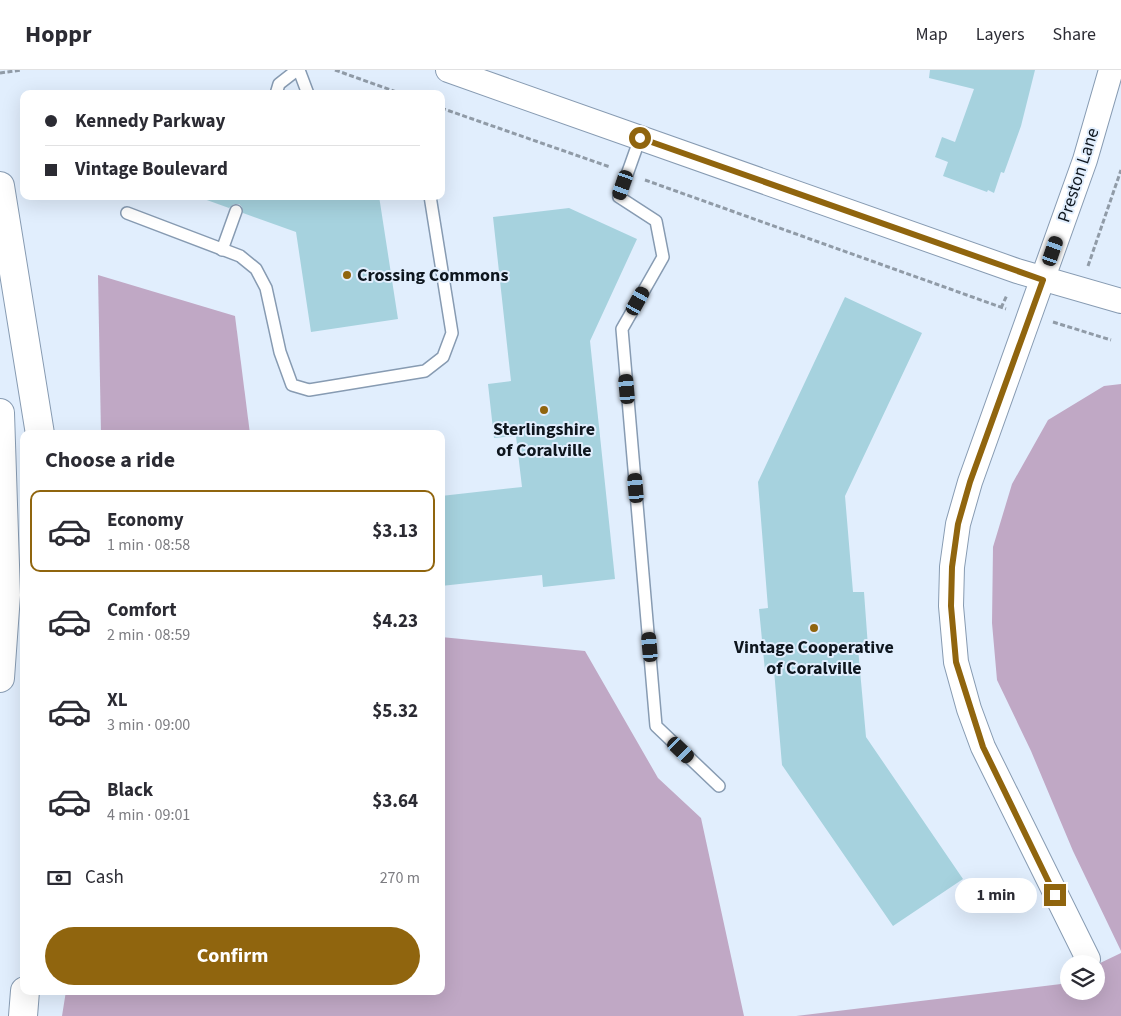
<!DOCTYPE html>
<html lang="en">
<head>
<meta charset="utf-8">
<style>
	body { margin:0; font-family:"Source Sans 3",sans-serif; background:#f7f7f7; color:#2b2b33; height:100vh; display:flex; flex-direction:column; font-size:19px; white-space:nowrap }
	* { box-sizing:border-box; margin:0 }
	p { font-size:16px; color:#7c7c81 }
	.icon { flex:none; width:28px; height:28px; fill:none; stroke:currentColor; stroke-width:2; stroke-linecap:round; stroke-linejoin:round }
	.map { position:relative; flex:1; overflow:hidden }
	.details { position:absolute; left:20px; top:360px; width:425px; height:565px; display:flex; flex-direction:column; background:#fff; border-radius:10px; box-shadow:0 5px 20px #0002 }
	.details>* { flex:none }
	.guide { position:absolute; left:20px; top:20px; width:425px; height:110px; border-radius:10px; box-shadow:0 5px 20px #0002; display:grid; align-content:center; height:110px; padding:0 25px; background:#fff }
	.tools { position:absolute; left:1060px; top:885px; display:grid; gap:10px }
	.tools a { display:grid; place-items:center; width:45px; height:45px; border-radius:50%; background:#fff; box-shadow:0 5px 20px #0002; font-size:25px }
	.end { position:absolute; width:22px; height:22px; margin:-11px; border:6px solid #90650e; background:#fff; box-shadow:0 0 0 2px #fff }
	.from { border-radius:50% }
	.bubble { position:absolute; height:35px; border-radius:18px; background:#fff; box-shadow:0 5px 20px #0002; font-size:16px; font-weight:700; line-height:35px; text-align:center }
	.car { position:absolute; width:15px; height:30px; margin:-15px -8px; border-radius:6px; box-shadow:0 0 4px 1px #0007; background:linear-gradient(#222 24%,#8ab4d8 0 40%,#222 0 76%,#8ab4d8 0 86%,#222 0) }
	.guide b { display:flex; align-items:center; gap:18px; height:48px; font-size:19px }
	.guide b+b { border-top:1px solid #e1e1e2 }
	.guide i { width:12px; height:12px; background:#2b2b33 }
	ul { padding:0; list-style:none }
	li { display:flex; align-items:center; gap:15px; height:82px; margin:0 10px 8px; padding:0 15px; border:2px solid transparent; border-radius:10px }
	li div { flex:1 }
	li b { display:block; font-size:19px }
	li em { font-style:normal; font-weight:700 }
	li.current { border-color:#90650e }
	li>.icon { width:45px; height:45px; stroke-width:1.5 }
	h2 { padding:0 25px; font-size:22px; line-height:60px }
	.pay { display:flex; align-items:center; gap:12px; height:55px; padding:0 25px; font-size:19px }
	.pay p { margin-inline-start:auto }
	.primary-button { display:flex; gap:10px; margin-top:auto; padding:10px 25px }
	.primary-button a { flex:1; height:58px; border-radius:30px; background:#90650e; color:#fff; font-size:20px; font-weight:700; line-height:58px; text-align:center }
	header { display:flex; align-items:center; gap:30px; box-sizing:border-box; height:70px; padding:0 25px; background:#fff; border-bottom:1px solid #e1e1e2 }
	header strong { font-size:24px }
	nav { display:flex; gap:28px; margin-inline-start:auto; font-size:18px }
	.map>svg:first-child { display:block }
	.forest { fill:#c0a8c5 }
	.building { fill:#a6d2de }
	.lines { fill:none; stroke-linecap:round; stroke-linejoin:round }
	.lane-casing { stroke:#879bb2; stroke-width:14 }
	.street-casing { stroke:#879bb2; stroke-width:26 }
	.secondary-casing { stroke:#879bb2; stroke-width:30 }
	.path { stroke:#909ba7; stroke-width:3; stroke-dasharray:5 2.5; stroke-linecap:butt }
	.lane { stroke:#fff; stroke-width:11 }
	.street { stroke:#fff; stroke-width:24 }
	.secondary { stroke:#fff; stroke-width:28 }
	.route { stroke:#90650e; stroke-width:6 }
	.poi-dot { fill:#90650e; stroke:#e1eefd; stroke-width:2 }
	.labels { text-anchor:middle; stroke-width:4; stroke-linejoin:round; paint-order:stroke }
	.street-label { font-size:18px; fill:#0e161e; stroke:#e1eefd }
	.poi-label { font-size:18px; font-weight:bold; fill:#0e161e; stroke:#e1eefd }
</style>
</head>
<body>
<header>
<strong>Hoppr</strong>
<nav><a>Map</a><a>Layers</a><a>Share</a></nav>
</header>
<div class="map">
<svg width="1121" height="946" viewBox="0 0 1121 946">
	<rect width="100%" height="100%" fill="#e1eefd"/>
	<g class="forest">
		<path d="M98,205L235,246L250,364H101Z"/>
		<path d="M1121,314V881L1073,781L1031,681L997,610L992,553L993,477L1012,414L1048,350L1104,316Z"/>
		<path d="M441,567L585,581L658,708L701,748L744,946H62L66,921H441Z"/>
		<path d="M1121,883V946H796L1061,914L1069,909V921H1096V895Z"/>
	</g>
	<g class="building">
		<path d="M930,0H1035L1021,56L1004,103L1001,102L994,123L988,120L987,122L943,106L948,92L935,87L942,67L955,72L974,19L929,8Z"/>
		<path d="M205,126H379L398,249L311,262L296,162L243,143L242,137L239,134H234L229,138L204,129Z"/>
		<path d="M569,138L637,169L590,271L615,509L543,517L542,505L441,516V426L522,417L516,366L494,368L488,314L511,311L493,147Z"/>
		<path d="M845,227L922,263L845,426L853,522H864L868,577L858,578L866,667L963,809L893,856L782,695L774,600L765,601L759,539L768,538L758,412Z"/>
	</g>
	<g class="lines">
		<g class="lane-casing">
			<g id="lane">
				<path d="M299,0L308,24"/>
				<path d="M276,24L279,14L297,0"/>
				<path d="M640,68L619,127L656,151L663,187L622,259L656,656L719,716"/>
				<path d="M127,143L240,186L256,199L266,218L280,282L292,315L309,320L425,301L443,287L452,263L430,126"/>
				<path d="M222,180L236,141"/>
			</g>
		</g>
		<g class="street-casing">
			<g id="street">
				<path d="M448,0L1017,201L1121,231"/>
				<path d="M1088,889L983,677L969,639L956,592L951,536L952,497L958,454L970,412L1085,90L1111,0"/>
			</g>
		</g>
		<g class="secondary-casing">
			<g id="secondary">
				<path d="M0,116L40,364"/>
				<path d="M0,343L6,525L0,608"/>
				<path d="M23,946L25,921"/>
			</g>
		</g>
		<g class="path">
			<path d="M335,0L402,24"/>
			<path d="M0,3L22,0"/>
			<path d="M441,38L610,97"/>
			<path d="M645,110L1006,239"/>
			<path d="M1088,196L1121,100"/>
			<path d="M1001,238L1007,225"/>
			<path d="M1053,252L1111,270"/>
		</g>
		<use href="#lane" class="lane"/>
		<use href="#street" class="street"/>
		<use href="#secondary" class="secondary"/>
	</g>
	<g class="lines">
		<path class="route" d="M640,68L1043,210L970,412L958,454L952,497L951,536L956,592L983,677L1055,825"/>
	</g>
	<g class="poi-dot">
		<circle cx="347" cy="205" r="5"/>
		<circle cx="544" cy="340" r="5"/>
		<circle cx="814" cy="558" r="5"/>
	</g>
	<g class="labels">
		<g class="street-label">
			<text transform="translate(1078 105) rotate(-72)" y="6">Preston Lane</text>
		</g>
		<g class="poi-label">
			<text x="357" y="211" text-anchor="start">Crossing Commons</text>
			<text x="544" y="365">Sterlingshire<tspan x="544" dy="21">of Coralville</tspan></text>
			<text x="814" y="583">Vintage Cooperative<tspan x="814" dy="21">of Coralville</tspan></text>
		</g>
	</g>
</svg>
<div class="tools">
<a><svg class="icon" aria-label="layers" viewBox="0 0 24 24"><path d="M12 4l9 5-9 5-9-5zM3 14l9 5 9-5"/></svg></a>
</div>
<i class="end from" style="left:640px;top:68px"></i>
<i class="end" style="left:1055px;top:825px"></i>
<div class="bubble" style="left:955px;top:808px;width:82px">1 min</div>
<i class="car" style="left:623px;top:115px;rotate:199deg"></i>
<i class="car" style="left:1053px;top:181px;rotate:19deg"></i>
<i class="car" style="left:638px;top:231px;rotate:29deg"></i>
<i class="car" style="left:627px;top:319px;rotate:355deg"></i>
<i class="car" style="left:636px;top:418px;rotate:355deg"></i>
<i class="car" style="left:650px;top:577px;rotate:355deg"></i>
<i class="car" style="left:681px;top:680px;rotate:134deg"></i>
<div class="guide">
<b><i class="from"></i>Kennedy Parkway</b>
<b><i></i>Vintage Boulevard</b>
</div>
<section class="details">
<h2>Choose a ride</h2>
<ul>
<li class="current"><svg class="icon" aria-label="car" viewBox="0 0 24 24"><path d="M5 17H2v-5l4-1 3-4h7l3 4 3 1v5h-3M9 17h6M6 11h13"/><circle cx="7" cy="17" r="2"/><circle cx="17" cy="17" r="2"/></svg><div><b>Economy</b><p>1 min · 08:58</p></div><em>$3.13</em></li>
<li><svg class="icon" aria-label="car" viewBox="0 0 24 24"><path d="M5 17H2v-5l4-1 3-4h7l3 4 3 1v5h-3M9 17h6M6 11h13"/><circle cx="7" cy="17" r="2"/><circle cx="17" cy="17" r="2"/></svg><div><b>Comfort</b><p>2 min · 08:59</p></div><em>$4.23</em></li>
<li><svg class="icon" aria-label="car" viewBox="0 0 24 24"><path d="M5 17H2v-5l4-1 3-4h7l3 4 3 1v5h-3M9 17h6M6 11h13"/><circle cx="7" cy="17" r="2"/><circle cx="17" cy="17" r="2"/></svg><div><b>XL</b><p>3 min · 09:00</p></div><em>$5.32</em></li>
<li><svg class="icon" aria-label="car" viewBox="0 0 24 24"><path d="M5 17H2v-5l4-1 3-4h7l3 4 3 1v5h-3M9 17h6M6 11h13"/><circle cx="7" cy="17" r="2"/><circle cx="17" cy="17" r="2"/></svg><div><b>Black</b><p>4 min · 09:01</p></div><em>$3.64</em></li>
</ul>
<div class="pay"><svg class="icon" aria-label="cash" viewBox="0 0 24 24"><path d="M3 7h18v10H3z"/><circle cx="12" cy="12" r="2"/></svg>Cash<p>270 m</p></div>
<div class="primary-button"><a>Confirm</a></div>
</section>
</div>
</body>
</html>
